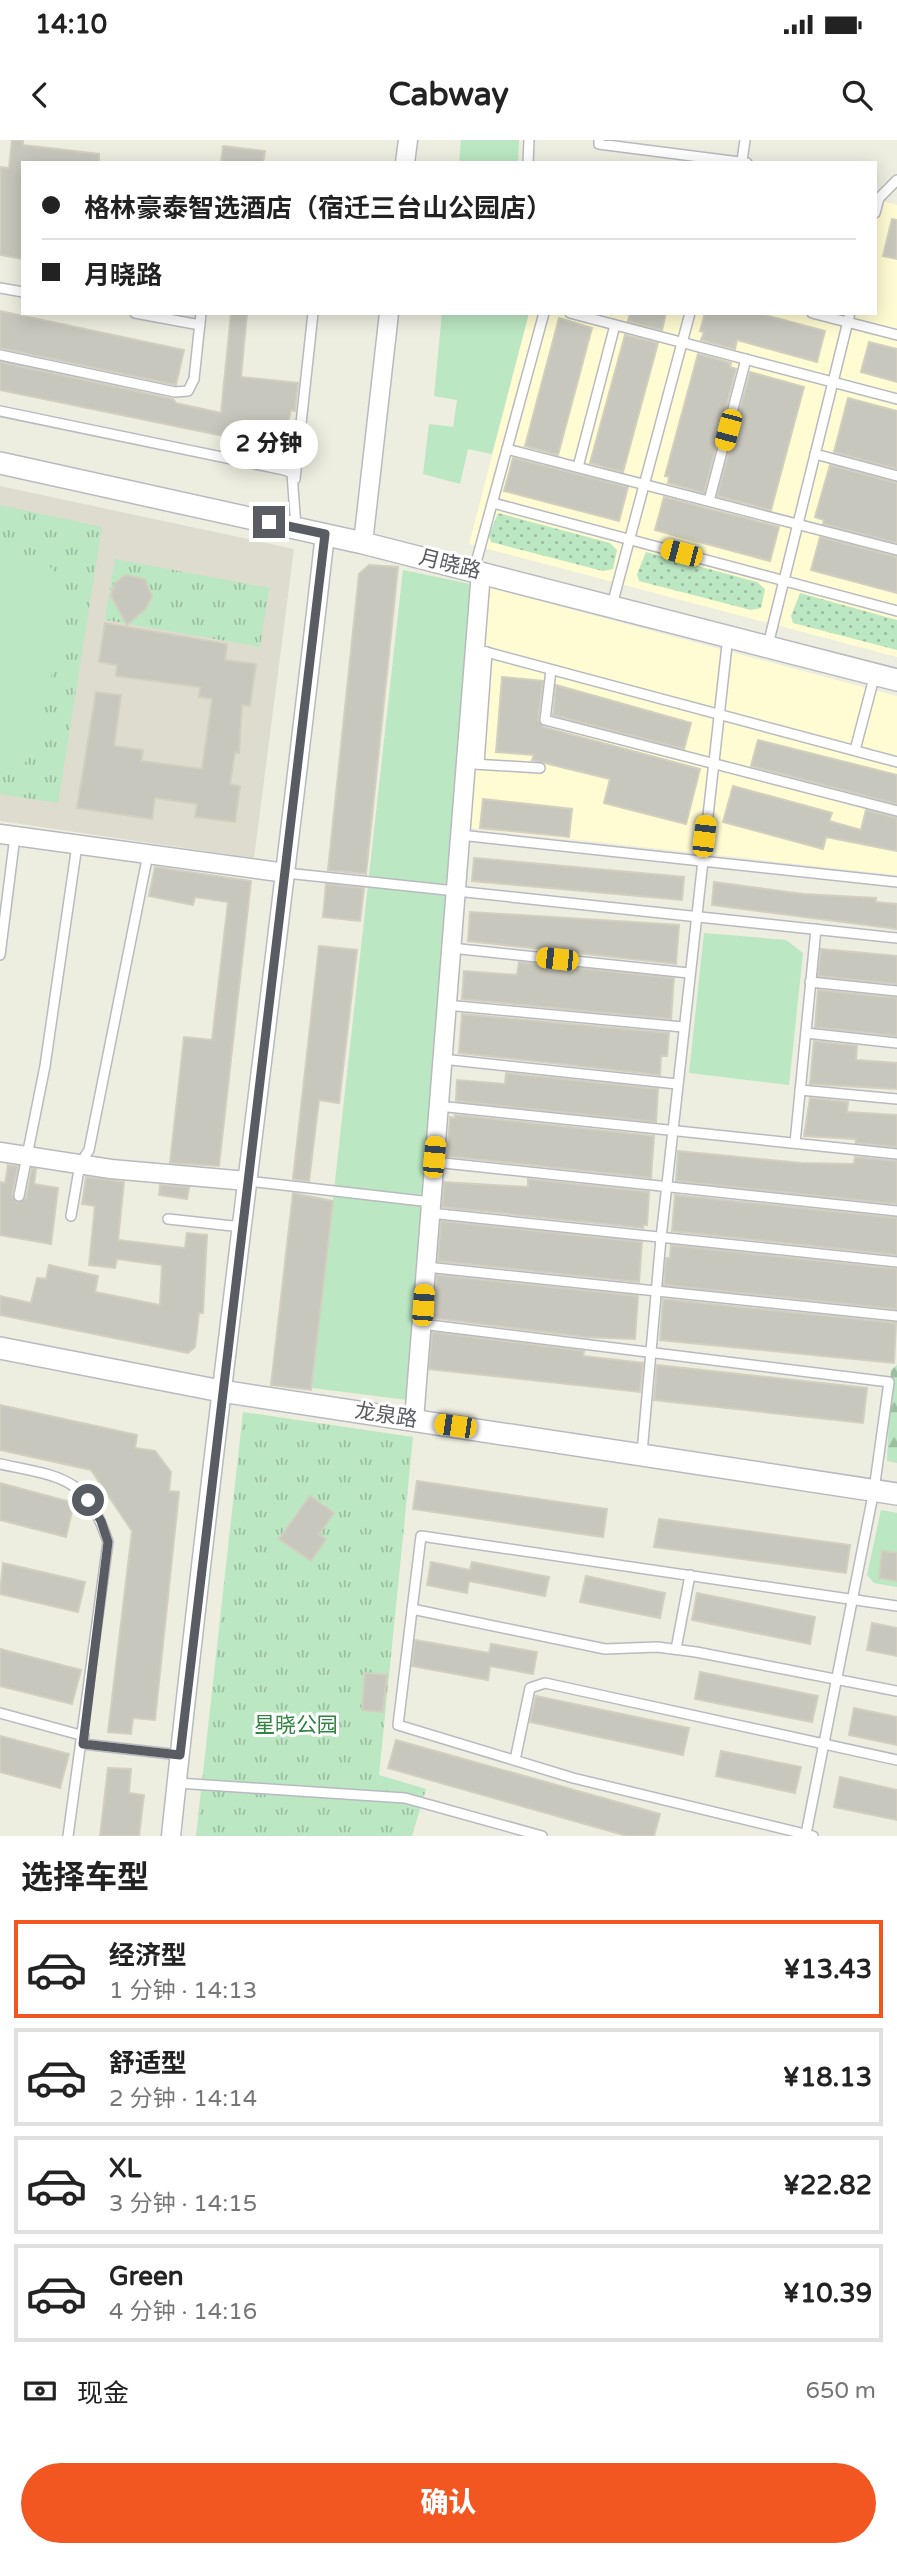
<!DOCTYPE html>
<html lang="zh">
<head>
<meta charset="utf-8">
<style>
	body { margin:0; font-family:"Varela Round","Noto Sans SC",sans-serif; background:#f6f6f6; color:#222; height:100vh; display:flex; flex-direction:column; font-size:26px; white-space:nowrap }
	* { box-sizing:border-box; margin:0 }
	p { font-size:23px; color:#767676 }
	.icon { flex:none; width:38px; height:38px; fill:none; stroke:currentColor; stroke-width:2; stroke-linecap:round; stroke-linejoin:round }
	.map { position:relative; height:1696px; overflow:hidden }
	.panel { display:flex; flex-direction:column; background:#fff; flex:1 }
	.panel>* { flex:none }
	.top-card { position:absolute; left:21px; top:21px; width:856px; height:154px; border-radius:0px; box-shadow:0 4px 18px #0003; display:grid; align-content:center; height:154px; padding:0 21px; background:#fff }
	.end { position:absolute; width:32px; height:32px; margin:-16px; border:9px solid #595c62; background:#fff; box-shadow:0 0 0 4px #fff }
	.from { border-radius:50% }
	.bubble { position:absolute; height:49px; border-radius:24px; background:#fff; box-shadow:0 4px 18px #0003; font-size:23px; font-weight:800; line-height:49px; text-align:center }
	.car { position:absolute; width:21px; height:42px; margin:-21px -10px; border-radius:9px; box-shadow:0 0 5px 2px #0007; background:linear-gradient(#f5c518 24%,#345 0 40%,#f5c518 0 76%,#345 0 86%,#f5c518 0) }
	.top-card b { display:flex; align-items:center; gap:24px; height:66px; font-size:26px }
	.top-card b+b { border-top:2px solid #e0e0e0 }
	.top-card i { width:18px; height:18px; background:#222 }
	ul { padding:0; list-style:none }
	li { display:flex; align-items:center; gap:21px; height:98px; margin:0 14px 10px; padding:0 7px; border:4px solid #e0e0e0; border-radius:0px }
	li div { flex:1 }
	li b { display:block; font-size:26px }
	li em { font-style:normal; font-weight:800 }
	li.on { border-color:#f25621 }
	li>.icon { width:63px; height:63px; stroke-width:1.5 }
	h2 { padding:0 21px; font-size:32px; line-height:84px }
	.pay { display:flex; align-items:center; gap:18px; height:77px; padding:0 21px; font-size:26px }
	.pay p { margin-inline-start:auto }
	.button { display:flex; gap:14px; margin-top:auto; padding:14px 21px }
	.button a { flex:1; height:80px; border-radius:42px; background:#f25621; color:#fff; font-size:28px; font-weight:800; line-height:80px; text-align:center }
	.status { display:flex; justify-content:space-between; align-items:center; height:49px; padding:0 35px; background:#fff; direction:ltr }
	.status svg { height:19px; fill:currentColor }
	header { display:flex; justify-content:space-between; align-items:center; height:91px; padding:0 21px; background:#fff; font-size:32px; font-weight:800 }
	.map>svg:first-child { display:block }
	.commercial { fill:#fffcd3 }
	.education { fill:#dddccf }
	.grass { fill:url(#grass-dots) }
	.forest { fill:url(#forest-firs) }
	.park { fill:url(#park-tufts) }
	.garden { fill:#bbe7c2 }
	.building { fill:#c8c7bd; stroke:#d2cfbe; stroke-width:2 }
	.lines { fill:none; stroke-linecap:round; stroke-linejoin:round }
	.service-casing { stroke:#b8bac0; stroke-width:12 }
	.minor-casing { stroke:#b8bac0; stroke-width:21 }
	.tertiary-casing { stroke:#b8bac0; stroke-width:24 }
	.service { stroke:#fff; stroke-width:9 }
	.minor { stroke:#fff; stroke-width:18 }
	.tertiary { stroke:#fff; stroke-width:21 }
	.route { stroke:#595c62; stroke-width:9 }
	.labels { text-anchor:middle; stroke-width:6; stroke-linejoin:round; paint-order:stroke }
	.street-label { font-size:21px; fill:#595c62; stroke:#fff }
	.park-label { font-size:21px; fill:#2f8441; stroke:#fff }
</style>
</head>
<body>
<div class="status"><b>14:10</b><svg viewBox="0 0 49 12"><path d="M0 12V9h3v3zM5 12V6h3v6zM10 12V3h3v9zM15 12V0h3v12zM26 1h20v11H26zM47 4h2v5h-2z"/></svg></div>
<header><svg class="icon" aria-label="back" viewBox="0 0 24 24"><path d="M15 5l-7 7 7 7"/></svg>Cabway<svg class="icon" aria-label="search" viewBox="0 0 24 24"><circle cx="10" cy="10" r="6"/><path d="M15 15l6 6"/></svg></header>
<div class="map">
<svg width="897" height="1696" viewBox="0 0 897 1696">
	<defs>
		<pattern id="grass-dots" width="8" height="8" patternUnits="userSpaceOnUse" patternTransform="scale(1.75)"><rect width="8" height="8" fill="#bbe7c2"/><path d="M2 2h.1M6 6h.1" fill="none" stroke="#9bbea1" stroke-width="1.8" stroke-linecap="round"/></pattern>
		<pattern id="forest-firs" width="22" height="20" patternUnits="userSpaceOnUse" patternTransform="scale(1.75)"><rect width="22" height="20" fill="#bbe7c2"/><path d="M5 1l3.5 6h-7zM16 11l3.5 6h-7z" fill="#9bbea1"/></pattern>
		<pattern id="park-tufts" width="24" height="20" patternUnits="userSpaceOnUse" patternTransform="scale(1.75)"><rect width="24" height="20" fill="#bbe7c2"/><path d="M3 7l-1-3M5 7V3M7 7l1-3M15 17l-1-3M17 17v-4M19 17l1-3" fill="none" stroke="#9bbea1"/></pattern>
	</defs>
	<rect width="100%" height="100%" fill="#edede0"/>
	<g class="commercial">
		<path d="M875,59L897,65V517L469,404L529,173H875Z"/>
		<path d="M487,447L897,556V735L470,688Z"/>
	</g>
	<path class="education" d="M0,346L294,409L254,718L0,681Z"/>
	<g class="grass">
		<path d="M498,373L610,403L617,410L613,429L603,431L491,402L489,395Z"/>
		<path d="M646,412L757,442L765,449L761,468L751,470L639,441L637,434Z"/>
		<path d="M800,453L897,480V510L793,483L791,476Z"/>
	</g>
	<path class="forest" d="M897,1225V1323L887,1321L891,1230Z"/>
	<g class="park">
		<path d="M0,365L102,387L58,663L0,654Z"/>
		<path d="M115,419L269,448L260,507L105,480Z"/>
		<path d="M243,1272L413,1297L379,1635L426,1649L412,1696H196Z"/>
	</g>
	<g class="garden">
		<path d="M461,0H519L518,23H459Z"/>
		<path d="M442,173H529L492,314L468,309L460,344L423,334L429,284L453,287L457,260L434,256Z"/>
		<path d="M29,415C54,424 64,438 66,465L35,611L24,623L0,632V424L14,416Z"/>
		<path d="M403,430L475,445L408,1260L312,1248Z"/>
		<path d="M704,793L786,800L803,813L789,945L689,933Z"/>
		<path d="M881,1370L897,1373V1447L874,1443L867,1435Z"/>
	</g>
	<g class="building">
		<path d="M12,0H23V5L99,14V23H23V119L0,115V27L9,28Z"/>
		<path d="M223,6L265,11L263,23H221Z"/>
		<path d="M892,79L897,80V119L883,116Z"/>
		<path d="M0,171L184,210L176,245L0,208Z"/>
		<path d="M231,173H247L241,237L298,243L295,271L291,270L282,308L0,250V222L173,259L176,263L221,273Z"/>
		<path d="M630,173H666L662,190L628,181Z"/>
		<path d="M705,173H757L825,191L817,222L737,200L735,209L701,200L704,192L700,191Z"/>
		<path d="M559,178L592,188L558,315L525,306Z"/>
		<path d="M625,195L658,203L623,332L590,323Z"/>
		<path d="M869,202L897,209V242L861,232Z"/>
		<path d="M698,214L731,223L730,227L736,229L704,353L668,343L669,337L665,336Z"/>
		<path d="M750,232L804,247L771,370L717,356Z"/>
		<path d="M848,258L897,271V329L834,312Z"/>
		<path d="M513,318L628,347L619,381L504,351Z"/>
		<path d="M830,325L897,343V403L823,384L824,380L815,377Z"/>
		<path d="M664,357L779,387L770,421L655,390Z"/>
		<path d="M820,397L897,417V453L811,430Z"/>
		<path d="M369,425L398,427L366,734L328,730L359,434Z"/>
		<path d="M126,435L145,439L152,457L146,468L127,485L111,456L115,443Z"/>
		<path d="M105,483L227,504L225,520L256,524L250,566L242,565L239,613L235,612L230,644L240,646L235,682L195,677L197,664L155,658L152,679L77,668L96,552L121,555L114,606L143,610L141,621L202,629L212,559L199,557L200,547L116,536L117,525L99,522Z"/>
		<path d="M502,537L543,541L538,580L543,587L700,629L686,684L604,663L610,639L532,620L534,615L496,612Z"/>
		<path d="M556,545L691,583L684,609L553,575Z"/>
		<path d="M758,600L897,635V664L751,626Z"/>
		<path d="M733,646L832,673L829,681L861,690L866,670L897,678V711L826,697L823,709L723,682Z"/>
		<path d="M483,659L572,669L569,697L480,688Z"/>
		<path d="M474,718L684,737L682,760L472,741Z"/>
		<path d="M155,727L251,741L219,1026L170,1023L184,897L212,900L228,762L195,757L193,765L149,756Z"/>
		<path d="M714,742L803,754L876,758V762L897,764V789L712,765Z"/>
		<path d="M326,744L364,748L360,781L323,777Z"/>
		<path d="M470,772L679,785L676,824L468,801Z"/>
		<path d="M319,806L357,810L339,963L319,960L309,1041L293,1039Z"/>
		<path d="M821,809L897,816V844L818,836Z"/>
		<path d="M519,822L674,838L671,879L462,859L464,831L517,835Z"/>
		<path d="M818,850L897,858V896L815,887Z"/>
		<path d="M462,874L669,893L667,916H661L660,935L459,913Z"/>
		<path d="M814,901L857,906L856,920L897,923V949L810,944Z"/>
		<path d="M506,933L658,949L656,982L456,961L457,940L505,944Z"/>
		<path d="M810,958L848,962L847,972L897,975V1007L856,1003V999L804,996Z"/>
		<path d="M455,975L654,996L651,1038L447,1016L450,977L454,978Z"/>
		<path d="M678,1011L801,1023L854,1024L855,1017L897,1021V1064L676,1041Z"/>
		<path d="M8,1025L18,1026L12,1055L17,1063L26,1058L32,1028L36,1029L34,1044L58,1048L51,1104L0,1095V1042L5,1043Z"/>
		<path d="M86,1037L124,1042L118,1100L185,1108L187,1093L207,1095L203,1173H199L195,1207L188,1213L0,1175V1156L31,1163L37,1138L46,1139L49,1125L98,1136L95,1152L160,1165L162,1125L117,1119L115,1128L89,1125L95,1066L82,1064Z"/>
		<path d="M528,1039L649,1052L647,1085H643V1088L442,1067L444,1042L528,1047Z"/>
		<path d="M160,1045L189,1047L187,1059L159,1055Z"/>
		<path d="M293,1053L333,1061L311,1250L271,1245Z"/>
		<path d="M675,1055L897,1078V1115L672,1091Z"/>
		<path d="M441,1081L642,1102L639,1142L438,1121Z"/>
		<path d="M671,1105L897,1129V1169L664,1145L666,1118H670Z"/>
		<path d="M437,1135L638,1156L635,1199L585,1197L433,1178Z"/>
		<path d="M663,1159L896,1183L894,1223L660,1200Z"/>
		<path d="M432,1192L584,1211L583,1216L643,1223L640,1252L429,1229Z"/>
		<path d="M657,1225L867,1248L863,1283L654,1260Z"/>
		<path d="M0,1265L137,1295L135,1308L155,1311L171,1332L169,1351L179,1352L155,1580L133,1578L131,1594L108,1592L132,1391L91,1330L0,1310Z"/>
		<path d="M417,1341L607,1369L603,1397L413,1369Z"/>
		<path d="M0,1343L74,1363L66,1397L0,1380Z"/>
		<path d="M310,1356L334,1373L319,1394L326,1399L311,1421L279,1399Z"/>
		<path d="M659,1379L850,1405L846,1433L654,1407Z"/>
		<path d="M882,1411L897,1413V1441L879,1438Z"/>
		<path d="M431,1422L470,1430L472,1422L549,1437L545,1456L469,1441L467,1453L427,1445Z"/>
		<path d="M3,1423L85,1442L78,1472L0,1454Z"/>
		<path d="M586,1436L665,1453L660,1478L580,1462Z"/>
		<path d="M697,1453L815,1477L810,1504L692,1480Z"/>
		<path d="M872,1483L897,1488V1516L867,1510Z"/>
		<path d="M415,1500L489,1513L491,1504L537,1512L533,1534L490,1526L488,1540L412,1526Z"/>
		<path d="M0,1509L81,1530L72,1564L0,1546Z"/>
		<path d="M700,1532L818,1556L812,1582L695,1559Z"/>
		<path d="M365,1533L387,1535L383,1572L362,1570Z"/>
		<path d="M536,1556L689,1588L683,1615L530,1582Z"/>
		<path d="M854,1568L897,1577V1605L849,1595Z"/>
		<path d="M0,1596L69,1614L60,1648L0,1632Z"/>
		<path d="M396,1600L660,1674L654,1696H627L388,1628Z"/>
		<path d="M721,1611L801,1627L795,1653L716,1636Z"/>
		<path d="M108,1628L131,1629L129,1653L144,1655L139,1696H100Z"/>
		<path d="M840,1637L897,1650V1680L834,1667Z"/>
	</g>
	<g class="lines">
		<g class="service-casing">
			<g id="service">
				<path d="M599,0V4L747,23"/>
				<path d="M742,21L745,0"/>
				<path d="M528,23L529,0"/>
				<path d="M875,73L879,58L897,40"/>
				<path d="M0,148L23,152"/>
				<path d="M135,173L200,185"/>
				<path d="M570,173L897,259"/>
				<path d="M812,173L897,195"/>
				<path d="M0,215L175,252L188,251L194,239L201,173"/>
				<path d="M0,271L284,330L292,333L296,388"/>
				<path d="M507,309L897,410"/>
				<path d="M815,314L897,336"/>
				<path d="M578,327L615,185"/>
				<path d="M295,339L313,173"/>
				<path d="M709,361L746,219"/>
				<path d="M493,363L897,471"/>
				<path d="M474,430L544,173"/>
				<path d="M612,465L690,173"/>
				<path d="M768,505L850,173"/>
				<path d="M475,509L897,622"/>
				<path d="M551,530L545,580L897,671"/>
				<path d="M855,610L875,534"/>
				<path d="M474,624L540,628"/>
				<path d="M479,624L487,512"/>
				<path d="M460,695L897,742"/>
				<path d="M286,733L897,798"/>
				<path d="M451,808L689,833"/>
				<path d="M0,815L15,696"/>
				<path d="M810,842L897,851"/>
				<path d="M446,865L683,887"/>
				<path d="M806,893L897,903"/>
				<path d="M442,919L677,944"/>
				<path d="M800,950L897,959"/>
				<path d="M438,966L897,1014"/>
				<path d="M795,1003L816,789"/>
				<path d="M434,1022L897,1071"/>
				<path d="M247,1041L431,1062"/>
				<path d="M19,1056L45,926L77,705"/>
				<path d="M430,1073L897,1122"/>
				<path d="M71,1076L80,1024L89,1010L148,714"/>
				<path d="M168,1079L242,1087"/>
				<path d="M426,1127L897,1176"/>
				<path d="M421,1184L889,1242L874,1350L806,1694"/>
				<path d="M642,1313L661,1098L728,496"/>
				<path d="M0,1324C62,1337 86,1336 108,1402L68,1696"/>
				<path d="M412,1469L605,1509L657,1507L696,1512L897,1551"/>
				<path d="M676,1509L690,1435"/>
				<path d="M0,1573L84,1596"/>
				<path d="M83,1604L180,1615"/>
				<path d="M515,1620L530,1548L545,1543L897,1620"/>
				<path d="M177,1643L405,1658L542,1696"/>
				<path d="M813,1696L573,1638L398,1585L421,1396L897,1466"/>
			</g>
		</g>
		<g class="minor-casing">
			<g id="minor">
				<path d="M405,23L408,0"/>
				<path d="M363,403L389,173"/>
				<path d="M0,694L286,733"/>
				<path d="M0,1012L111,1029L247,1041"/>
				<path d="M414,1280L481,432"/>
				<path d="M171,1696C217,1261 276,828 325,394"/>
			</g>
		</g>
		<g class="tertiary-casing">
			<g id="tertiary">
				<path d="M0,323L363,403L897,540"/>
				<path d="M0,1208L221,1251L897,1354"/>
			</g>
		</g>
		<use href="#service" class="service"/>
		<use href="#minor" class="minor"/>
		<use href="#tertiary" class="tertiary"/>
	</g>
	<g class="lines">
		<path class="route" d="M88,1360L101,1381L108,1402L83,1604L180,1615L325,394L269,382"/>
	</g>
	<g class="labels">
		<g class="street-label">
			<text transform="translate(450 424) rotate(14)" y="7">月晓路</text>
			<text transform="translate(386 1275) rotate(9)" y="7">龙泉路</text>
		</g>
		<g class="park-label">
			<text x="296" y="1592">星晓公园</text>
		</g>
	</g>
</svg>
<i class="end from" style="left:88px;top:1360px"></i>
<i class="end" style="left:269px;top:382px"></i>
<div class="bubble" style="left:220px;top:280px;width:98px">2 分钟</div>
<i class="car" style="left:728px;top:290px;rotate:195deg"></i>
<i class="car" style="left:681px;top:413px;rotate:285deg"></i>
<i class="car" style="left:704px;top:696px;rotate:7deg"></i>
<i class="car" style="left:557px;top:819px;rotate:276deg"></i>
<i class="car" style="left:434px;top:1017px;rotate:5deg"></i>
<i class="car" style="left:423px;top:1165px;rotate:4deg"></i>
<i class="car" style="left:455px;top:1286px;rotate:278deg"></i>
<div class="top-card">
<b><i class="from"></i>格林豪泰智选酒店（宿迁三台山公园店）</b>
<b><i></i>月晓路</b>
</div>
</div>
<section class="panel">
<h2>选择车型</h2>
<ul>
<li class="on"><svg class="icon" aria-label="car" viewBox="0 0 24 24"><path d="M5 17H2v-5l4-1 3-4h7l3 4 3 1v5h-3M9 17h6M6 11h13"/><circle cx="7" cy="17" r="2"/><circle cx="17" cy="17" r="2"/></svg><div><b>经济型</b><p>1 分钟 · 14:13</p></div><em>¥13.43</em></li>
<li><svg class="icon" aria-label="car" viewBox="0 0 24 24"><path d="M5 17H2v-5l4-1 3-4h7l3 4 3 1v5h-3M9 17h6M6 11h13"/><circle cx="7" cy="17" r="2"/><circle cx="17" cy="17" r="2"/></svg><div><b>舒适型</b><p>2 分钟 · 14:14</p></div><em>¥18.13</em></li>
<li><svg class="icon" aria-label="car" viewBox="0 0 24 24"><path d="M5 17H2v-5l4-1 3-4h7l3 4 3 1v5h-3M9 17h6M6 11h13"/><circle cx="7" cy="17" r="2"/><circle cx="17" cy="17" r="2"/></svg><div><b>XL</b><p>3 分钟 · 14:15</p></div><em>¥22.82</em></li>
<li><svg class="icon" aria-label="car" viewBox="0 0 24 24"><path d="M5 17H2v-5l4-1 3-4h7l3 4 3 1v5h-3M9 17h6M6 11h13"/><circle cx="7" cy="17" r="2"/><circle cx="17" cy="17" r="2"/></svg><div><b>Green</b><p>4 分钟 · 14:16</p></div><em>¥10.39</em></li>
</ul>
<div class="pay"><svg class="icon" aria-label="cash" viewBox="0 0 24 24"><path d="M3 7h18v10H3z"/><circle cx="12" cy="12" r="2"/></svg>现金<p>650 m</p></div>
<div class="button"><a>确认</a></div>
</section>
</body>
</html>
